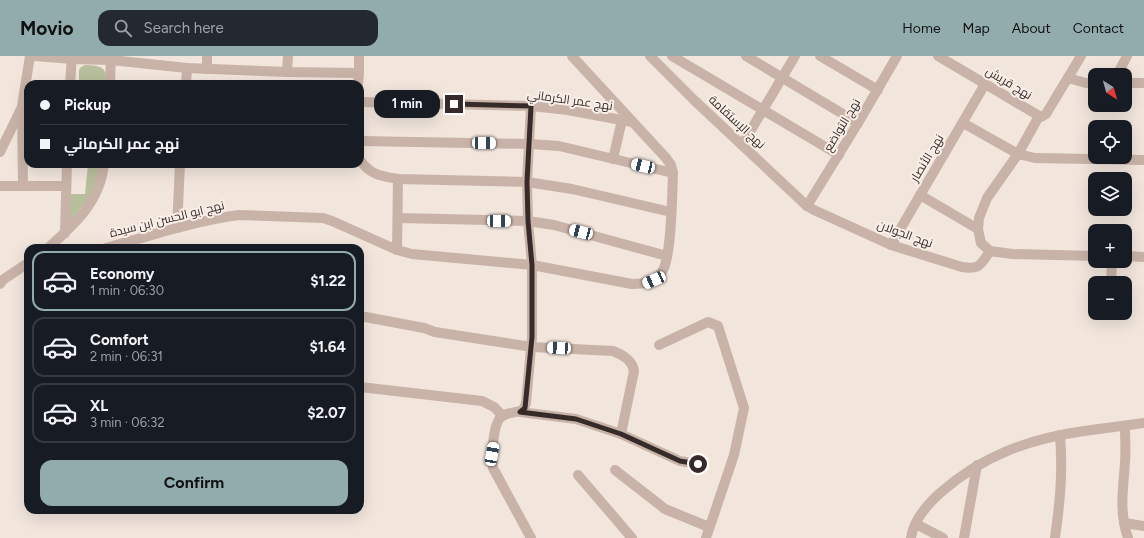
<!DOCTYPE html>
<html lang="en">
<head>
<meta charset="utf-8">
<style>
	body { margin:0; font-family:Figtree,Cairo,sans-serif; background:#242831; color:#f1f3f6; height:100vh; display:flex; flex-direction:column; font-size:15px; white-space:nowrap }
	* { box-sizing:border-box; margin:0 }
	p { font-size:13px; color:#9ea1a6 }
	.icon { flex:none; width:22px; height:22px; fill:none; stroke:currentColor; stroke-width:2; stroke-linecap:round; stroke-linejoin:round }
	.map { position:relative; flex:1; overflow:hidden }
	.details { position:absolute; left:24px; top:188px; width:340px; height:270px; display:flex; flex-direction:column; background:#171b24; border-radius:12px; box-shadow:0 4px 16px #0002 }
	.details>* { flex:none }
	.hud { position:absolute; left:24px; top:24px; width:340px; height:88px; border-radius:12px; box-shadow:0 4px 16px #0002; display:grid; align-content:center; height:88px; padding:0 16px; background:#171b24 }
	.needle { width:26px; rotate:143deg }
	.controls { position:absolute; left:1088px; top:12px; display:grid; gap:8px }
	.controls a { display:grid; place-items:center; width:44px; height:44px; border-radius:8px; background:#171b24; box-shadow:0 4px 16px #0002; font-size:20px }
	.end { position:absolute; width:18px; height:18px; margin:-9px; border:5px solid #362b28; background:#fff; box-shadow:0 0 0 2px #fff }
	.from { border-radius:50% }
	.bubble { position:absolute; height:28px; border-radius:12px; background:#171b24; box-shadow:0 4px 16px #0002; font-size:13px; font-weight:700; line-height:28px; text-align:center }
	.car { position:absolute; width:12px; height:24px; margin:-12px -6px; border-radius:5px; box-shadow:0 0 3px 1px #0007; background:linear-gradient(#fff 24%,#345 0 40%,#fff 0 76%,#345 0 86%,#fff 0) }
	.hud b { display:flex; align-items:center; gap:14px; height:38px; font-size:15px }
	.hud b+b { border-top:1px solid #363941 }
	.hud i { width:10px; height:10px; background:#f1f3f6 }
	ul { padding:7px 0 0; list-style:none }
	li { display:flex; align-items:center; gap:12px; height:60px; margin:0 8px 6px; padding:0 8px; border:2px solid #363941; border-radius:12px }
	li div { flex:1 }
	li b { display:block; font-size:15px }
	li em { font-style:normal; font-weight:700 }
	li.selected { border-color:#92acad }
	li>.icon { width:36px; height:36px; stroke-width:1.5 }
	.button { display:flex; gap:8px; margin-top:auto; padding:8px 16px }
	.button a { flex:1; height:46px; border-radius:12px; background:#92acad; color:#111; font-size:16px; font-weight:700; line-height:46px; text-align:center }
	header { display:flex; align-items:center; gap:24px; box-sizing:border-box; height:56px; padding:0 20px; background:#92acad; color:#111 }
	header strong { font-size:19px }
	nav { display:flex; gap:22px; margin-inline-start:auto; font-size:14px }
	.search { width:280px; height:36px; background:#242831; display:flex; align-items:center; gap:10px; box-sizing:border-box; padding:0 14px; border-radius:12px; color:#9ea1a6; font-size:15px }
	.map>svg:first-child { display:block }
	.green { fill:#b8bf9c }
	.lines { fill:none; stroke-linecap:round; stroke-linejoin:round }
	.street { stroke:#c9b3a8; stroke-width:10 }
	.route { stroke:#362b28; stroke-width:5 }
	.labels { text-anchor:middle; stroke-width:4; stroke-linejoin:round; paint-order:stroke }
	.street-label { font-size:12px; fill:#362b28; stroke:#f9efe8 }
</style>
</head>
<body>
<header>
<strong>Movio</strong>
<div class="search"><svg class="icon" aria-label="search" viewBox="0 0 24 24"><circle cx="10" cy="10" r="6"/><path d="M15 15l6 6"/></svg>Search here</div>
<nav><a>Home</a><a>Map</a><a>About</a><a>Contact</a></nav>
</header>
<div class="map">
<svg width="1144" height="482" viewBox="0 0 1144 482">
	<rect width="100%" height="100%" fill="#f1e5dc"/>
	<g class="green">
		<path d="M85,9C101,10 107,10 106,28H79V14L81,11Z"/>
		<path d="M88,108H100C97,134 85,147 69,167L70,138H85Z"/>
	</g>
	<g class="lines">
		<g class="street">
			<path d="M35,0L72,3L111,4L187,12L287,16L359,17L358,28"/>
			<path d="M650,0L694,44L807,150L814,154L891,189L962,211C979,214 981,209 990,195"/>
			<path d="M672,0L839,99"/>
			<path d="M746,0L858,67"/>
			<path d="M820,0L878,34"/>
			<path d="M938,0L1041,61L1046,58L1081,0"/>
			<path d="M207,13V0"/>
			<path d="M287,16L288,0"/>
			<path d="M359,17V0"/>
			<path d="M1117,19L1127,0"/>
			<path d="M1068,22L1086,27H1095"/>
			<path d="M1125,27H1144"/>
			<path d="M70,28L72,0"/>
			<path d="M110,28L111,0"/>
			<path d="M186,28L187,12"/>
			<path d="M360,46L531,50L568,54L632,66"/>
			<path d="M1039,60L1018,98L987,142L979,162L978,173L981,187L990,195L1012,198L1095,200"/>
			<path d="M963,67L1018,98L1035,102L1144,104"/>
			<path d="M360,85L530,88L559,90L673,117"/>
			<path d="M742,89L795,0"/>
			<path d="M0,96L21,53"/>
			<path d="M613,103L622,64"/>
			<path d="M360,104C370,119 381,120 398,123L527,126L572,133L671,156"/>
			<path d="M0,130H66"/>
			<path d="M23,130L22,50L30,0"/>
			<path d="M920,139L978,173"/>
			<path d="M807,150L858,67L897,0"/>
			<path d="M398,162L528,165L554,169L667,200"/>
			<path d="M177,172L180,108"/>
			<path d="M65,177L67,108"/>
			<path d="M891,189L985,28"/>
			<path d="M48,192C75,168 100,146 104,108"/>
			<path d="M106,192C149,180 194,165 239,159L323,162L332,165L397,194L412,198L532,209L632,228C644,228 654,226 662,216C672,201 672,137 673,117L671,109L666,102L572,0"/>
			<path d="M397,194L398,123"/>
			<path d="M1125,200L1144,201"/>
			<path d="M1111,227L1112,205"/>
			<path d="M0,228L4,223L28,207"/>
			<path d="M360,260L424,272L435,276L532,291L613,295C623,299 632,304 634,315L621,378"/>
			<path d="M659,289L708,266L718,270L744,352L734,399L706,482"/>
			<path d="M360,331L482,345L494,351L503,360"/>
			<path d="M520,356L576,363L621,378L680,405L698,408"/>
			<path d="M1125,370C1125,382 1126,395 1125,407C1123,434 1119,456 1128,482"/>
			<path d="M615,414L665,453L709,471"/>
			<path d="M578,419L632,482"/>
			<path d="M1124,467L1144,470"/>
			<path d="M916,468L943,482"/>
			<path d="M531,482L493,412C491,402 493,366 502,360C508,356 517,357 523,354L526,347L532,281V209L528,165L527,126L531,50"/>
			<path d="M911,482C913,465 928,448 940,437C982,400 1028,383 1084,375C1104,372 1124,370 1144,367"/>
			<path d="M964,482L977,409"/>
			<path d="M1055,482C1060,445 1063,417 1060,379"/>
		</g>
	</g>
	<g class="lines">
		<path class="route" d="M454,48L531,50L527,126L528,165L532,209V281L525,352L520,356L576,363L621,378L680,405L698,408"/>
	</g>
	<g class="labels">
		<g class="street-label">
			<text transform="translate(1009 27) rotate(31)" y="4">نهج قريش</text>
			<text transform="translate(570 44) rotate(8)" y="4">نهج عمر الكرماني</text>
			<text transform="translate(737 66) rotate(43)" y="4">نهج الإستقامة</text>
			<text transform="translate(842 69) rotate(-59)" y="4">نهج التواضع</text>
			<text transform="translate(927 102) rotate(-59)" y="4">نهج الأنصار</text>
			<text transform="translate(167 163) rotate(-14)" y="4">نهج ابو الحسن ابن سيدة</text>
			<text transform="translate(905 178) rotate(20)" y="4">نهج الجولان</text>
		</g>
	</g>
</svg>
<div class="controls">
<a><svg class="needle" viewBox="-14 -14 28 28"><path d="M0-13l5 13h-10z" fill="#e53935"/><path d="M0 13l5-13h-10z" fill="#9ea1a6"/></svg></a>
<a><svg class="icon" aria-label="locate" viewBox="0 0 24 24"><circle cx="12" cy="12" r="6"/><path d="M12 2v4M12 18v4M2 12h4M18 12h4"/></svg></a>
<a><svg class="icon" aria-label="layers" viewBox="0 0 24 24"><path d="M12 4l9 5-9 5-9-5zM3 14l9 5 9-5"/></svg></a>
<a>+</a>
<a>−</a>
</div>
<i class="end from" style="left:698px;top:408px"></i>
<i class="end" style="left:454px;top:48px"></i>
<div class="bubble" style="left:374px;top:34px;width:66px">1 min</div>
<i class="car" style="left:484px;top:87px;rotate:91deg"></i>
<i class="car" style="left:643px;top:110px;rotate:283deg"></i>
<i class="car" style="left:499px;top:165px;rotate:91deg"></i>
<i class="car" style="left:581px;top:176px;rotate:285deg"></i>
<i class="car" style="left:654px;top:224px;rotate:246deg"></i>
<i class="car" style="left:559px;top:292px;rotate:273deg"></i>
<i class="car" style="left:492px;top:398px;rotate:10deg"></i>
<div class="hud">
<b><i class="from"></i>Pickup</b>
<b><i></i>نهج عمر الكرماني</b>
</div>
<section class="details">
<ul>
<li class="selected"><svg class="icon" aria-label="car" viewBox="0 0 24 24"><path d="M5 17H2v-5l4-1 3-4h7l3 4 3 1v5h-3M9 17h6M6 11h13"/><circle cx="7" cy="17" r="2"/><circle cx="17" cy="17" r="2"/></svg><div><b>Economy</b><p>1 min · 06:30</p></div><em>$1.22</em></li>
<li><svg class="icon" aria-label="car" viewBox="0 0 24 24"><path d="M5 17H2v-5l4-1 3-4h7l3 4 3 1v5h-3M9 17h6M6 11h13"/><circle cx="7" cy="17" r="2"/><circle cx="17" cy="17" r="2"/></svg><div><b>Comfort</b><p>2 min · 06:31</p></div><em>$1.64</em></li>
<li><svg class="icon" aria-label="car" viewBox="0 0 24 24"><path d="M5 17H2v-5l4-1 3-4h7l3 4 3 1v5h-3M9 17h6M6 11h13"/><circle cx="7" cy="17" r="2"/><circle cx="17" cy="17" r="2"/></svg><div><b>XL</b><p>3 min · 06:32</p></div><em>$2.07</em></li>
</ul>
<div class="button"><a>Confirm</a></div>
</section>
</div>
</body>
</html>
